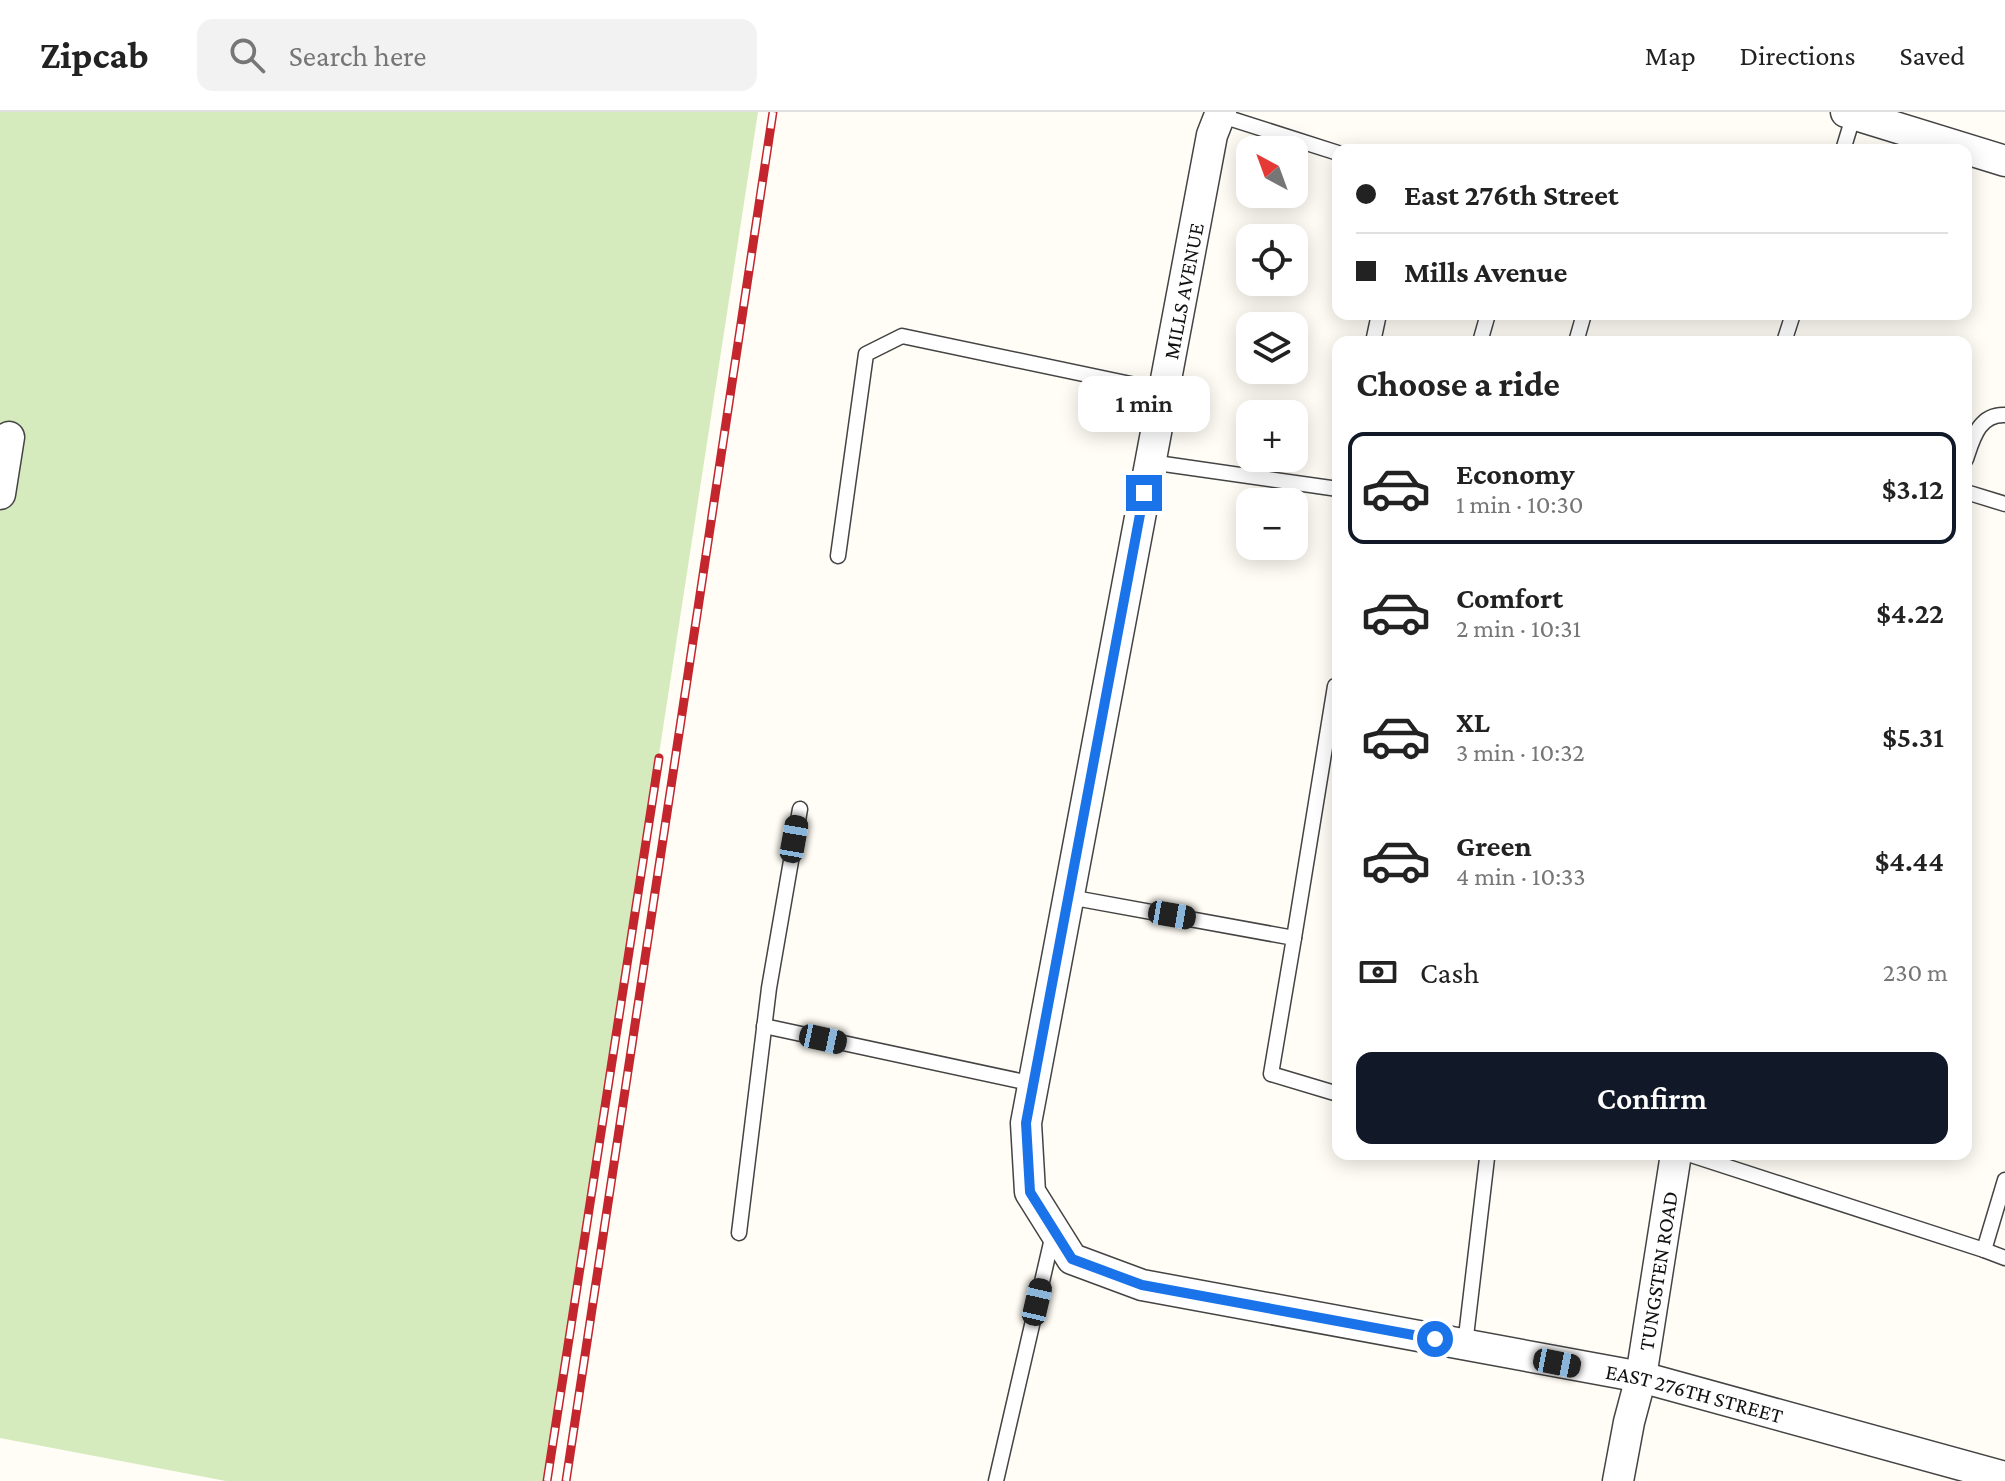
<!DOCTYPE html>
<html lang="en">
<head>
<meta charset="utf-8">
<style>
	body { margin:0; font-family:"Crimson Pro",serif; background:#f2f2f2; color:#222; height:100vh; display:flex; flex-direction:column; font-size:30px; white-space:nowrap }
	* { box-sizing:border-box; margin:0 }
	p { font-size:26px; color:#767676 }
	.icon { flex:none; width:44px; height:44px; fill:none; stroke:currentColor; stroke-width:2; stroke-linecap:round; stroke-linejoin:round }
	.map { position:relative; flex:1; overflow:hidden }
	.sheet { position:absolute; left:1332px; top:224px; width:640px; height:824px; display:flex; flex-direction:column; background:#fff; border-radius:16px; box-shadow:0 4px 20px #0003 }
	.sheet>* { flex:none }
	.hud { position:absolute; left:1332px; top:32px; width:640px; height:176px; border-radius:16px; box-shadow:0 4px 20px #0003; display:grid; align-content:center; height:176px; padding:0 24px; background:#fff }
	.needle { width:52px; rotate:319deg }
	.controls { position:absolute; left:1236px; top:24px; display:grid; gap:16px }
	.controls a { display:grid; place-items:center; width:72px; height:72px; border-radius:16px; background:#fff; box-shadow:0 4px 20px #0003; font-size:40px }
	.end { position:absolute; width:36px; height:36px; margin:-18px; border:10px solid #1a73e8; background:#fff; box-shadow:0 0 0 4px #fff }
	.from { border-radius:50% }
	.bubble { position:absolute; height:56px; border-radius:16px; background:#fff; box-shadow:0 4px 20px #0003; font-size:26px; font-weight:600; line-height:56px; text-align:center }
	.car { position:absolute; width:24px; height:48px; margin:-24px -12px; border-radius:10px; box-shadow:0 0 6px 2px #0007; background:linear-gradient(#222 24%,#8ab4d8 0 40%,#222 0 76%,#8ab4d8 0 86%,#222 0) }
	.hud b { display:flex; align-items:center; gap:28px; height:76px; font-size:30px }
	.hud b+b { border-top:2px solid #e0e0e0 }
	.hud i { width:20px; height:20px; background:#222 }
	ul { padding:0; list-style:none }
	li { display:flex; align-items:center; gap:24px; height:112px; margin:0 16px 12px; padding:0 8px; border:4px solid transparent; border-radius:16px }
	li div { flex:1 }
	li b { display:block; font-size:30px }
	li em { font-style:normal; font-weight:600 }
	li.active { border-color:#111827 }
	li>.icon { width:72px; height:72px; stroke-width:1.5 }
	h2 { padding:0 24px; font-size:36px; line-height:96px }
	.pay { display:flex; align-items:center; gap:20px; height:88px; padding:0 24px; font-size:30px }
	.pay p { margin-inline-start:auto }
	.action { display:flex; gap:16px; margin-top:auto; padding:16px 24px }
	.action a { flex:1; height:92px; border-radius:16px; background:#111827; color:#fff; font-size:32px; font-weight:600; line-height:92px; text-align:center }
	header { display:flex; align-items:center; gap:48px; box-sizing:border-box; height:112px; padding:0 40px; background:#fff; border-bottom:2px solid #e0e0e0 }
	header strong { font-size:38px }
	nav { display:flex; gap:44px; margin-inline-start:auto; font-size:28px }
	.search { width:560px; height:72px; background:#f2f2f2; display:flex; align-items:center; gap:20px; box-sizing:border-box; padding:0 28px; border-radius:16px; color:#767676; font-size:30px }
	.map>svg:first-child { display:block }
	.green { fill:#d5ebbd }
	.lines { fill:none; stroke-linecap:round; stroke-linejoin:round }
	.service-casing { stroke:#444; stroke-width:17 }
	.minor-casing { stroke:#444; stroke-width:33 }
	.service { stroke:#fff; stroke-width:14 }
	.minor { stroke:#fff; stroke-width:30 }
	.rail-casing { stroke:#c4262e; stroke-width:9 }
	.rail { stroke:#fff; stroke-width:6; stroke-dasharray:18; stroke-linecap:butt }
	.route { stroke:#1a73e8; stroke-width:10 }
	.labels { text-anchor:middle; stroke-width:8; stroke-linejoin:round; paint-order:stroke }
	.street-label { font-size:22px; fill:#111; stroke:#fff }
</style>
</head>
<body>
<header>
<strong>Zipcab</strong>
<div class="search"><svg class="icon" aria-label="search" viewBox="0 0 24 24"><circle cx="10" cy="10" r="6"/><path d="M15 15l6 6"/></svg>Search here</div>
<nav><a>Map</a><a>Directions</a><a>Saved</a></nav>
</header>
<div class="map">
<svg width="2005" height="1369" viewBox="0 0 2005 1369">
	<rect width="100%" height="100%" fill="#fffdf5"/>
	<path class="green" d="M0,0H758L547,1369H226L0,1326Z"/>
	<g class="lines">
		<g class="service-casing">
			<g id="service">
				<path d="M1219,3L1338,41"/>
				<path d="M1843,38L1854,2"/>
				<path d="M1373,230L1379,202"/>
				<path d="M1480,230L1488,202"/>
				<path d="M1576,230L1584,202"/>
				<path d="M1784,230L1793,202"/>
				<path d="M1966,347C1973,326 1979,302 2005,303"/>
				<path d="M1150,350L1338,377"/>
				<path d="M1966,380L2005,392"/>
				<path d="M838,444L866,242L902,224L1164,279"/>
				<path d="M1069,785L1294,826L1271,962L1338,982"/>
				<path d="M1294,826L1335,574"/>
				<path d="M764,914L1034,972"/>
				<path d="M1688,1042L1984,1138L2005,1068"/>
				<path d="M739,1121L769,876L800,697"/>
				<path d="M1984,1138L2005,1146"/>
				<path d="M1465,1233L1487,1046L1484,1042"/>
				<path d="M996,1369L1053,1122"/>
			</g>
		</g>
		<g class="minor-casing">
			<g id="minor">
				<path id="s1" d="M1221,0L1212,23L1026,1011L1030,1080L1072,1147L1142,1173L1641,1265L2005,1365"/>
				<path d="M1846,0L2005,49"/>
				<path d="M0,382L9,325"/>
				<path id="s2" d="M1618,1369L1629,1310L1641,1265L1676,1042"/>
			</g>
		</g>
		<use href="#service" class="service"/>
		<use href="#minor" class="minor"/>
		<g class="rail-casing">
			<g id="rail">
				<path d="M547,1369L659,646"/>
				<path d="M566,1369L773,0"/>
			</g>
		</g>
		<use href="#rail" class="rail"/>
	</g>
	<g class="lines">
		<path class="route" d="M1144,381L1026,1011L1030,1080L1072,1147L1142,1173L1435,1227"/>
	</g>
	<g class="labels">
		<g class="street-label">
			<text transform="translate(1183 179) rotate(-79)" y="8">MILLS AVENUE</text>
			<text dy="8" stroke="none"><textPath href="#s2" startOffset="214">TUNGSTEN ROAD</textPath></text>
			<text dy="8" stroke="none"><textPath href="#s1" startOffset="1816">EAST 276TH STREET</textPath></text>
		</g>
	</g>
</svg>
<div class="controls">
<a><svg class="needle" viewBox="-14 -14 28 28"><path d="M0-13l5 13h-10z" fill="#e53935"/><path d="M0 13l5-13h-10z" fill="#767676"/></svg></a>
<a><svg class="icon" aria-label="locate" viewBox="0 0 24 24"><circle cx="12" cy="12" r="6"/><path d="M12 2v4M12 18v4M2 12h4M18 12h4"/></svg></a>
<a><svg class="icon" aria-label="layers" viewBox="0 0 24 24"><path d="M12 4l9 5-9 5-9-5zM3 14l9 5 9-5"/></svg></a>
<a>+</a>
<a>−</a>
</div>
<i class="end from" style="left:1435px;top:1227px"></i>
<i class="end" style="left:1144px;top:381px"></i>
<div class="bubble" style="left:1078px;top:264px;width:132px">1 min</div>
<i class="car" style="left:794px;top:727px;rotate:10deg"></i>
<i class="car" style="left:1172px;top:803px;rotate:100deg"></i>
<i class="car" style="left:823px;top:927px;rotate:102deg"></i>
<i class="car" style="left:1037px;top:1190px;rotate:13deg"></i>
<i class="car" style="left:1557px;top:1251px;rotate:101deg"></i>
<div class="hud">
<b><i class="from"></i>East 276th Street</b>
<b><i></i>Mills Avenue</b>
</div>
<section class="sheet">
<h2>Choose a ride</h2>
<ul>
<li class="active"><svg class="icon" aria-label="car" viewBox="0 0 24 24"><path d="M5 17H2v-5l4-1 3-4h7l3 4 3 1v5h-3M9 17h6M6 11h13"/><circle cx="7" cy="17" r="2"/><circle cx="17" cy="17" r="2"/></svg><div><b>Economy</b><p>1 min · 10:30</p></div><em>$3.12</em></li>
<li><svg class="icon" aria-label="car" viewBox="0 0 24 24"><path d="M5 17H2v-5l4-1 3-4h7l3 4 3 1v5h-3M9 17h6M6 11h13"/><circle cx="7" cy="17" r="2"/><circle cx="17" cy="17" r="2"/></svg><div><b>Comfort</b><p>2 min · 10:31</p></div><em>$4.22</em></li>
<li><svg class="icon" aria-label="car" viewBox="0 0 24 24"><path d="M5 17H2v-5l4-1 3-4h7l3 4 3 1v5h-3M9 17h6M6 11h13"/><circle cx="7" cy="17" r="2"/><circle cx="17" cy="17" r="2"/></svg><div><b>XL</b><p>3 min · 10:32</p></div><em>$5.31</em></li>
<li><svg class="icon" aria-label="car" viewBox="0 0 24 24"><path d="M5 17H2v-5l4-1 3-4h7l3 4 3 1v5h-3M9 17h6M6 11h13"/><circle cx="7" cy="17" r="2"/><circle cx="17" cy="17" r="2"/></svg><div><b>Green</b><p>4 min · 10:33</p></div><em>$4.44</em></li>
</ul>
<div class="pay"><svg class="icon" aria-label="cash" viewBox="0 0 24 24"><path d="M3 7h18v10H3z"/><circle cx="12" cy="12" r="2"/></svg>Cash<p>230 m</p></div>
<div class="action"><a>Confirm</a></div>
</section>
</div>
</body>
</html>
